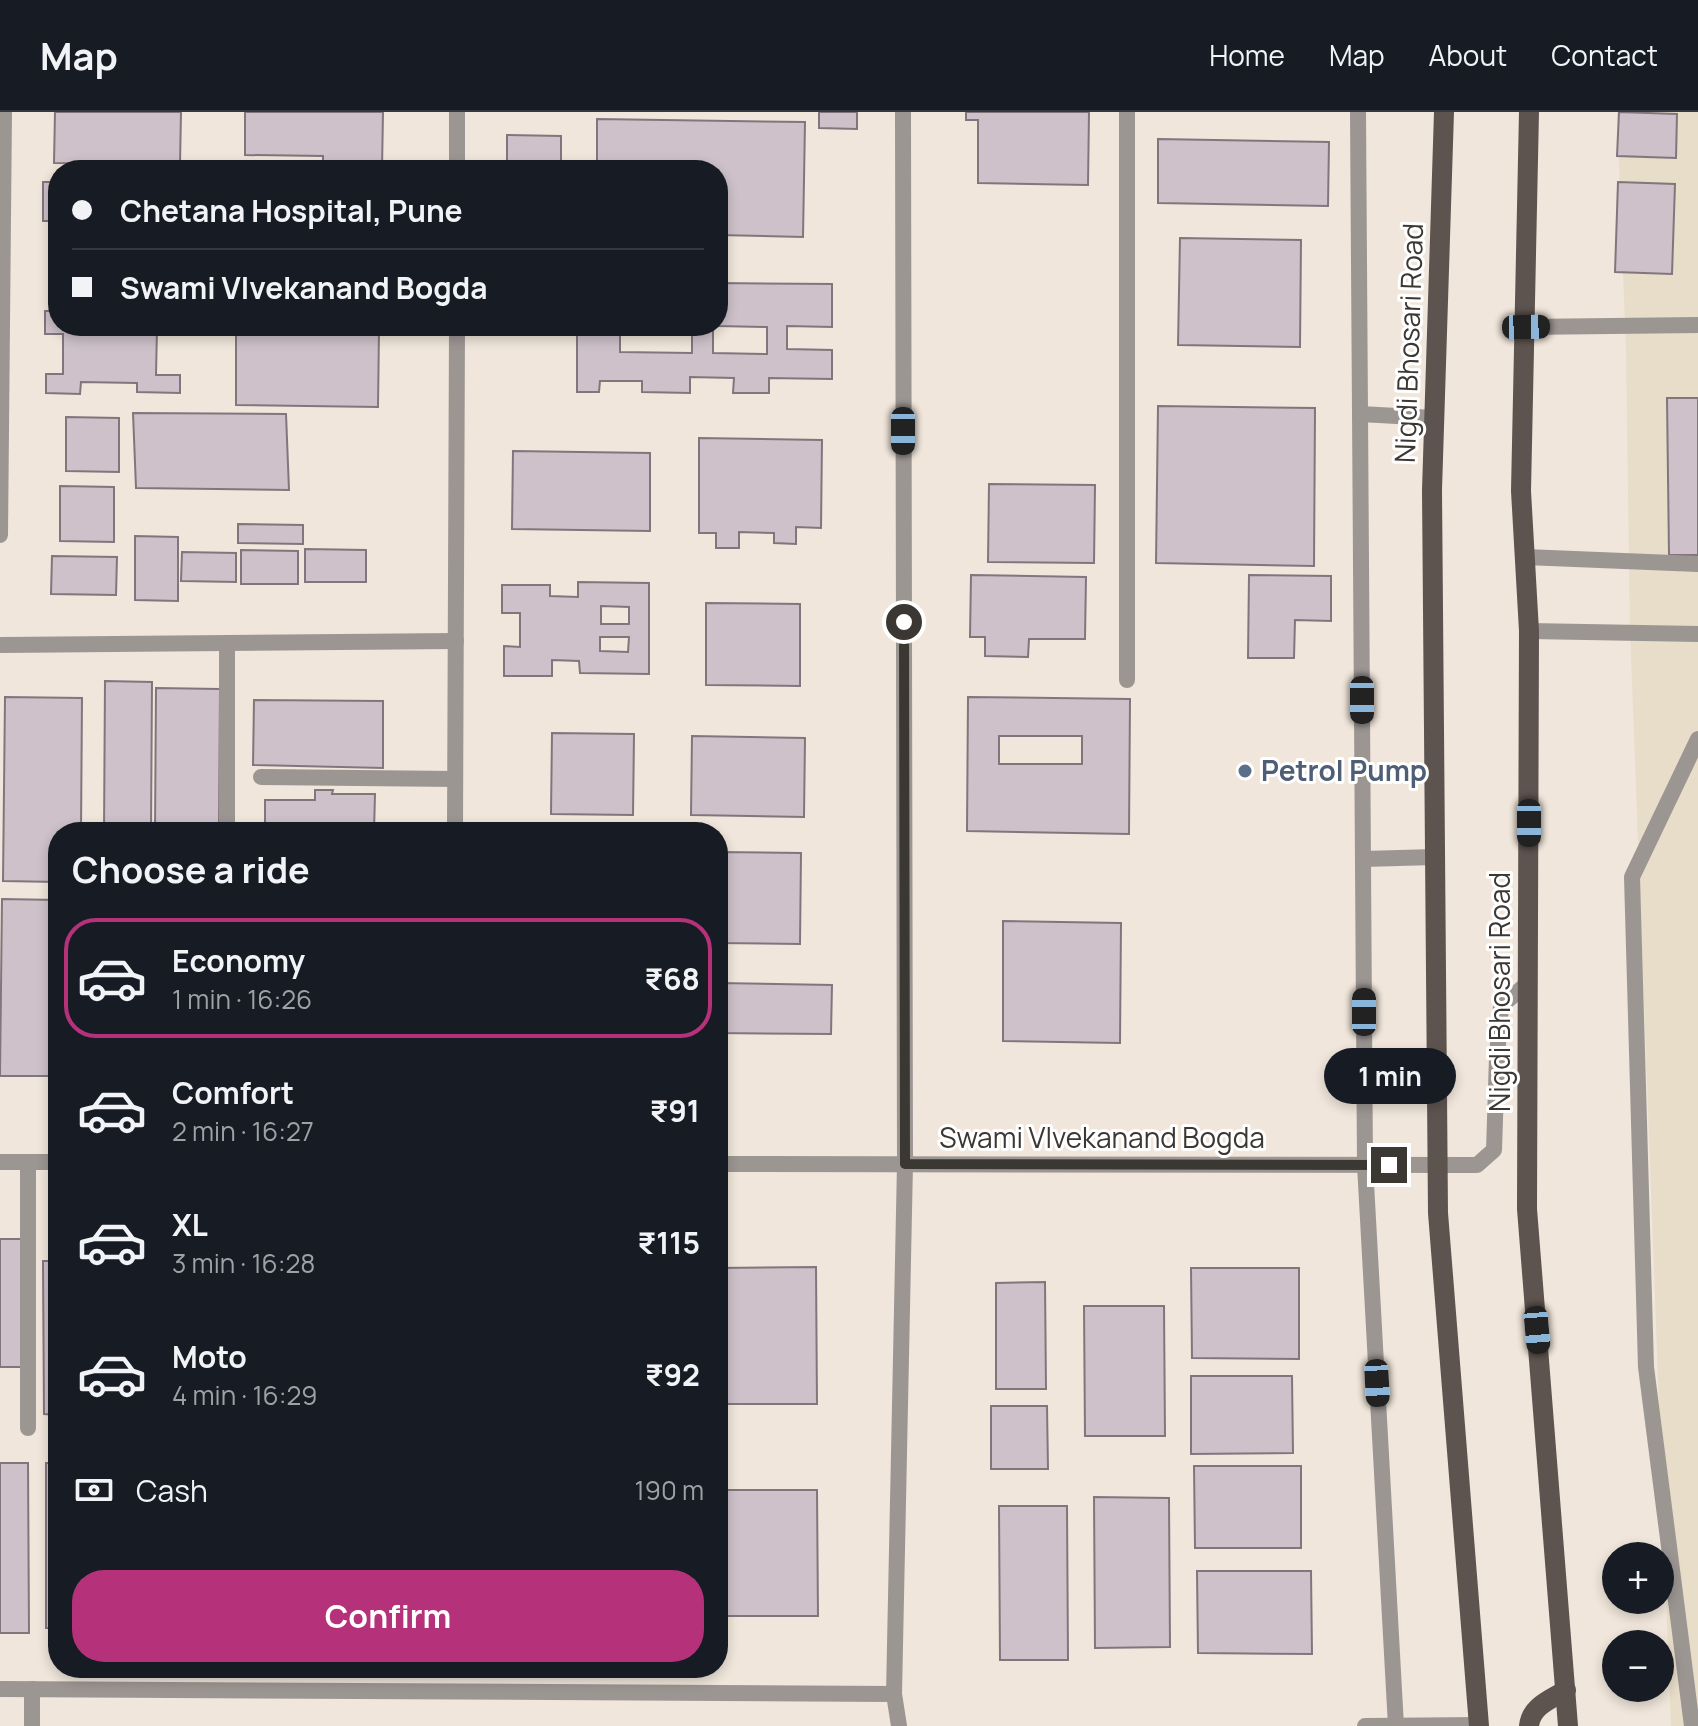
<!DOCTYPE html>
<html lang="en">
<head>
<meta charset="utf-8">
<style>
	body { margin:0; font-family:Manrope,sans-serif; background:#242831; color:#f1f3f6; height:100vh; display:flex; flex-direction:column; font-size:30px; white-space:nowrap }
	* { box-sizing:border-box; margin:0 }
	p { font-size:26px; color:#9ea1a6 }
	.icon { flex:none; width:44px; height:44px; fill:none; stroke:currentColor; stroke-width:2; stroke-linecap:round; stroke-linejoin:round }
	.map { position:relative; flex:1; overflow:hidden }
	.sheet { position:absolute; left:48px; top:710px; width:680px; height:856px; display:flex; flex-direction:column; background:#171b24; border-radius:32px; box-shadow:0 4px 12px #0003 }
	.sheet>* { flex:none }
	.hud { position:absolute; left:48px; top:48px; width:680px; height:176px; border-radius:32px; box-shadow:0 4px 12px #0003; display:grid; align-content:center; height:176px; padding:0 24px; background:#171b24 }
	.tools { position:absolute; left:1602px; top:1430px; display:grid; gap:16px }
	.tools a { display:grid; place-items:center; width:72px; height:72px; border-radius:50%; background:#171b24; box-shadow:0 4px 12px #0003; font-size:40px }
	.end { position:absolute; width:36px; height:36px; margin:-18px; border:10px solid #3b3733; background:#fff; box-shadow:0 0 0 4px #fff }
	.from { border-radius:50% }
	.bubble { position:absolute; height:56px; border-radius:28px; background:#171b24; box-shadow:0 4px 12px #0003; font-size:26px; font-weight:700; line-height:56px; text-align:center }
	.car { position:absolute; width:24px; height:48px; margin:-24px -12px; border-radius:10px; box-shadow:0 0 6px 2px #0007; background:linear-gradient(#222 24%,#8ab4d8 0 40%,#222 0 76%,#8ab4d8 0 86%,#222 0) }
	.hud b { display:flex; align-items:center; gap:28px; height:76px; font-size:30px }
	.hud b+b { border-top:2px solid #363941 }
	.hud i { width:20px; height:20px; background:#f1f3f6 }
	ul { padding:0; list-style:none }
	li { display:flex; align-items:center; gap:24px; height:120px; margin:0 16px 12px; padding:0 8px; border:4px solid transparent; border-radius:32px }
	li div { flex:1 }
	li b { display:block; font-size:30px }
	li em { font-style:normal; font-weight:700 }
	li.current { border-color:#b5327b }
	li>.icon { width:72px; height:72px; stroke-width:1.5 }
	h2 { padding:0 24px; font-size:36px; line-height:96px }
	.pay { display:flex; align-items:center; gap:20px; height:88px; padding:0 24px; font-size:30px }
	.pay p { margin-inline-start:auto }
	.cta { display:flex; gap:16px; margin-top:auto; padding:16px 24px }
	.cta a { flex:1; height:92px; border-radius:32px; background:#b5327b; color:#fff; font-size:32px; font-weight:700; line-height:92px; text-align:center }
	header { display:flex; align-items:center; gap:48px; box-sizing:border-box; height:112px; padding:0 40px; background:#171b24; border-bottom:2px solid #363941 }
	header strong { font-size:38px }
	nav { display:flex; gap:44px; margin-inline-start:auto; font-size:28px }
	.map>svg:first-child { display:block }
	.industrial { fill:#e7ddc8 }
	.building { fill:#cec1c9; stroke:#82767d; stroke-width:2; fill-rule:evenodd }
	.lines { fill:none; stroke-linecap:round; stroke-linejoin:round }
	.service { stroke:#9c9693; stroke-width:16 }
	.minor { stroke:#9c9693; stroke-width:16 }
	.primary { stroke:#5e544f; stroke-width:20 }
	.route { stroke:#3b3733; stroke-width:10 }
	.service-dot { fill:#5c6f8a; stroke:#fff; stroke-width:3 }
	.labels { text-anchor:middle; stroke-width:6; stroke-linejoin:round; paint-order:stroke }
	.street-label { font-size:28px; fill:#3b3733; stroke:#fff }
	.service-label { font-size:28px; font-weight:bold; fill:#4e5e75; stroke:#fff; text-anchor:start }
</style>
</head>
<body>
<header>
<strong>Map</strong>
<nav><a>Home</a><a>Map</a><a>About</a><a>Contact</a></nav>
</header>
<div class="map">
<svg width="1698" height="1614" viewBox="0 0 1698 1614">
	<rect width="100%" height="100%" fill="#f0e6db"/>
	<path class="industrial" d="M1617,0H1698V1614H1671L1630,515L1626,237Z"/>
	<g class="building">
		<path d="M55,0H181L180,52L54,51Z"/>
		<path d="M245,0H383L382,58H323V44L245,43Z"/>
		<path d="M819,0H857V17L819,16Z"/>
		<path d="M966,0H1089L1088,73L978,71V8H966Z"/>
		<path d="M1619,0L1677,2L1676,46L1617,44Z"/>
		<path d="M597,7L805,10L803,125L718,123V58H597Z"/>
		<path d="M507,23L561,24V58H507Z"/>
		<path d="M1158,27L1329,30L1328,94L1158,91Z"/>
		<rect x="43" y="70" width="15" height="39"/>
		<path d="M1618,70L1675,72L1672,162L1615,160Z"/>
		<path d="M1180,126L1301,128L1300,235L1178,233Z"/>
		<path d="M718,171L832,172V215L787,214V237L832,238V267L769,266V281H733L734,266L690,265V281L642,280V269H600L599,280H577V214H620V240L692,241V214H713V241L767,242V215L718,214Z"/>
		<path d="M45,199H58V214H179V216H157L156,263H180V281L137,280V271L81,270L80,282L46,281V262H63V222H45Z"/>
		<path d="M236,215L379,217L378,295L236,293Z"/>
		<path d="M1667,286H1698V443H1669Z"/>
		<path d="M1158,294L1315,296L1314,454L1156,451Z"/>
		<path d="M133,301L286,302L289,378L136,376Z"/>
		<path d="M66,305L119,306V360L66,359Z"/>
		<path d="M699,326L822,328L821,416L796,415V432L774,431V421L739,420V436H716V421H699Z"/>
		<path d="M513,339L650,341V419L512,417Z"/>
		<path d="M989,372L1095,373L1094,451L988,450Z"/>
		<path d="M60,374L114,375V430L60,429Z"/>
		<path d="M238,412L303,413V432L238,431Z"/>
		<path d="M135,424L178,425V489L135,488Z"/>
		<path d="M305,437L366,438V470H305Z"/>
		<path d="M241,438L298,439V472H241Z"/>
		<path d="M182,440L236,441V470L181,469Z"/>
		<path d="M52,444L117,445L116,483L51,482Z"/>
		<path d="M971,463L1086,465L1085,527H1029L1028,545L985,544V525H970Z"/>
		<path d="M1249,463L1331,464V509L1295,508L1294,546H1248Z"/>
		<path d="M578,470L649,471V562L580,561L579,549L552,548V564H504V534L520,535V501H502V473H550V484L578,485ZM601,494L629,495V512H601ZM600,525H629L628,540L600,539Z"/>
		<path d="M706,491L800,492V574L706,573Z"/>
		<path d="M105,569L152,570L151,720H104Z"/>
		<path d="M156,576L220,577L219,720H155Z"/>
		<path d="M5,585L82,586L81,720H58V770L3,769Z"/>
		<path d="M968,585L1130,587L1129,722L967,719ZM999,624H1082V652H999Z"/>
		<path d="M254,588L383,589V656L253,653Z"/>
		<path d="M552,621L634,622L633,703L551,702Z"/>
		<path d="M692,624L805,626L804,705L691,703Z"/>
		<path d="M315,678H333L332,682H375L374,720H265V688H315Z"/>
		<path d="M718,740L801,741L800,832L718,831Z"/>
		<path d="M2,787L58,788V964H0Z"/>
		<path d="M1003,809L1121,811L1120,931L1003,929Z"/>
		<path d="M718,871L832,873L831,922L718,921Z"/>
		<rect x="0" y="1127" width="21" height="128"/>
		<path d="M43,1149H58V1303L44,1302Z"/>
		<path d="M816,1155L817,1292H718V1156Z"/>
		<path d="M1191,1156H1299V1247L1192,1246Z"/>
		<path d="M1045,1170L1046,1277H996V1171Z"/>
		<path d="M1084,1194H1164L1165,1324H1085Z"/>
		<path d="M1191,1264H1292L1293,1341L1191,1342Z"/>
		<path d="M991,1294H1047L1048,1357H991Z"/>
		<path d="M0,1351H28L29,1521H0Z"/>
		<rect x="46" y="1351" width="12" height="165"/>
		<path d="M1194,1354H1301V1436H1195Z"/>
		<path d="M721,1378H817L818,1504H721Z"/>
		<path d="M1094,1385L1169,1386L1170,1535L1095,1536Z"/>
		<path d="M999,1394H1067L1068,1548H1000Z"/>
		<path d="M1197,1459H1311L1312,1542L1198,1541Z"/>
	</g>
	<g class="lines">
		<g class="service">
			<path d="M1526,215L1698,213"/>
			<path d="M1525,445L1698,452"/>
			<path d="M1529,519L1698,522"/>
			<path d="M227,531V720"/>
			<path d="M1127,568V0"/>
			<path d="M28,1316V1050"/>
			<path d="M1692,1614L1646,1255L1632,765L1698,627"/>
		</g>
		<g class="minor">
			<path d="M1358,0L1365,1053L1396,1614"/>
			<path d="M457,58V0"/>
			<path d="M1360,302L1434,306"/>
			<path d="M0,423L4,0"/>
			<path d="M0,533L456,529"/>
			<path d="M261,665L455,667"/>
			<path d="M455,720L457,214"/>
			<path d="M1363,747L1435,745"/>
			<path d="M0,1050H58"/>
			<path d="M718,1052L1477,1053L1494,1038L1497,945L1501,894L1528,871"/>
			<path d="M0,1577L894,1582"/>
			<path d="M32,1614V1577"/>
			<path d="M899,1614L894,1582L905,1052L903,0"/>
			<path d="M1365,1614L1479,1613"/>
		</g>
		<g class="primary">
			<path d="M1444,0L1432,378L1438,1101L1479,1614"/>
			<path d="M1529,0L1521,379L1529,519L1527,1097L1568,1614"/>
			<path d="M1529,1614C1531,1594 1550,1588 1566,1578"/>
		</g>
	</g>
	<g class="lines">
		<path class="route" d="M904,510L905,1052L1389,1053"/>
	</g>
	<circle class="service-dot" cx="1245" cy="659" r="8"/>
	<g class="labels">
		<g class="street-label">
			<text transform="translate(1409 231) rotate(-88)" y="10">Nigdi Bhosari Road</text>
			<text transform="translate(1500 880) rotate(-90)" y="10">Nigdi Bhosari Road</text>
			<text x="1102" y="1036">Swami VIvekanand Bogda</text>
		</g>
		<g class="service-label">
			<text x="1261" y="669">Petrol Pump</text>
		</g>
	</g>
</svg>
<div class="tools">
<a>+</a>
<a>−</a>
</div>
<i class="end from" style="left:904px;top:510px"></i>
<i class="end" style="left:1389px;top:1053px"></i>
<div class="bubble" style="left:1324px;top:936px;width:132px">1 min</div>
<i class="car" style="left:1526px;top:215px;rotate:89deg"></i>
<i class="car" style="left:903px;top:319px;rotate:180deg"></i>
<i class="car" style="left:1362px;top:588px;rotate:180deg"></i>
<i class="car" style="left:1529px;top:711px;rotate:180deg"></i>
<i class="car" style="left:1364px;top:900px;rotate:0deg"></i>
<i class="car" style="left:1537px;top:1218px;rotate:175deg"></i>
<i class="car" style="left:1377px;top:1271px;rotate:177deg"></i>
<div class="hud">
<b><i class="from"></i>Chetana Hospital, Pune</b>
<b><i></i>Swami VIvekanand Bogda</b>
</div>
<section class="sheet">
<h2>Choose a ride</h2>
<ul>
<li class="current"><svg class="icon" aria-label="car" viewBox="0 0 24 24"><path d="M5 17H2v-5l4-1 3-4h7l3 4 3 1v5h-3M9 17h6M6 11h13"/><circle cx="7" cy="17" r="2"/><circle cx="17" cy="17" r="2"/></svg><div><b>Economy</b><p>1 min · 16:26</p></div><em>₹68</em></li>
<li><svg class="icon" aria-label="car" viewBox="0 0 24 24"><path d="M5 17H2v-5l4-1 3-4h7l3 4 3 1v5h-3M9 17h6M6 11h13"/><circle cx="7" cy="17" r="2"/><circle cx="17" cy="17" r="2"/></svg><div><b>Comfort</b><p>2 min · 16:27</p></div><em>₹91</em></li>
<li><svg class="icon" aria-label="car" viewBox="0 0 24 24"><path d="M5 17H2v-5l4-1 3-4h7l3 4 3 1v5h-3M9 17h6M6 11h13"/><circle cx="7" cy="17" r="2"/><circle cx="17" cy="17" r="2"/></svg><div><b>XL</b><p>3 min · 16:28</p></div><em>₹115</em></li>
<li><svg class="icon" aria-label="car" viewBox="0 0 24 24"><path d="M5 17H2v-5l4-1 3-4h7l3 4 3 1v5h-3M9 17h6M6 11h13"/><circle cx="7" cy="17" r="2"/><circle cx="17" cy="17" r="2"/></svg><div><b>Moto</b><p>4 min · 16:29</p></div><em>₹92</em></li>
</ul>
<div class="pay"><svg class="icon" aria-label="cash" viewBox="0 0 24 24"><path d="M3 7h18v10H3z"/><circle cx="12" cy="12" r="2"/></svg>Cash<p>190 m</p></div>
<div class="cta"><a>Confirm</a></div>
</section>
</div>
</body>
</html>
